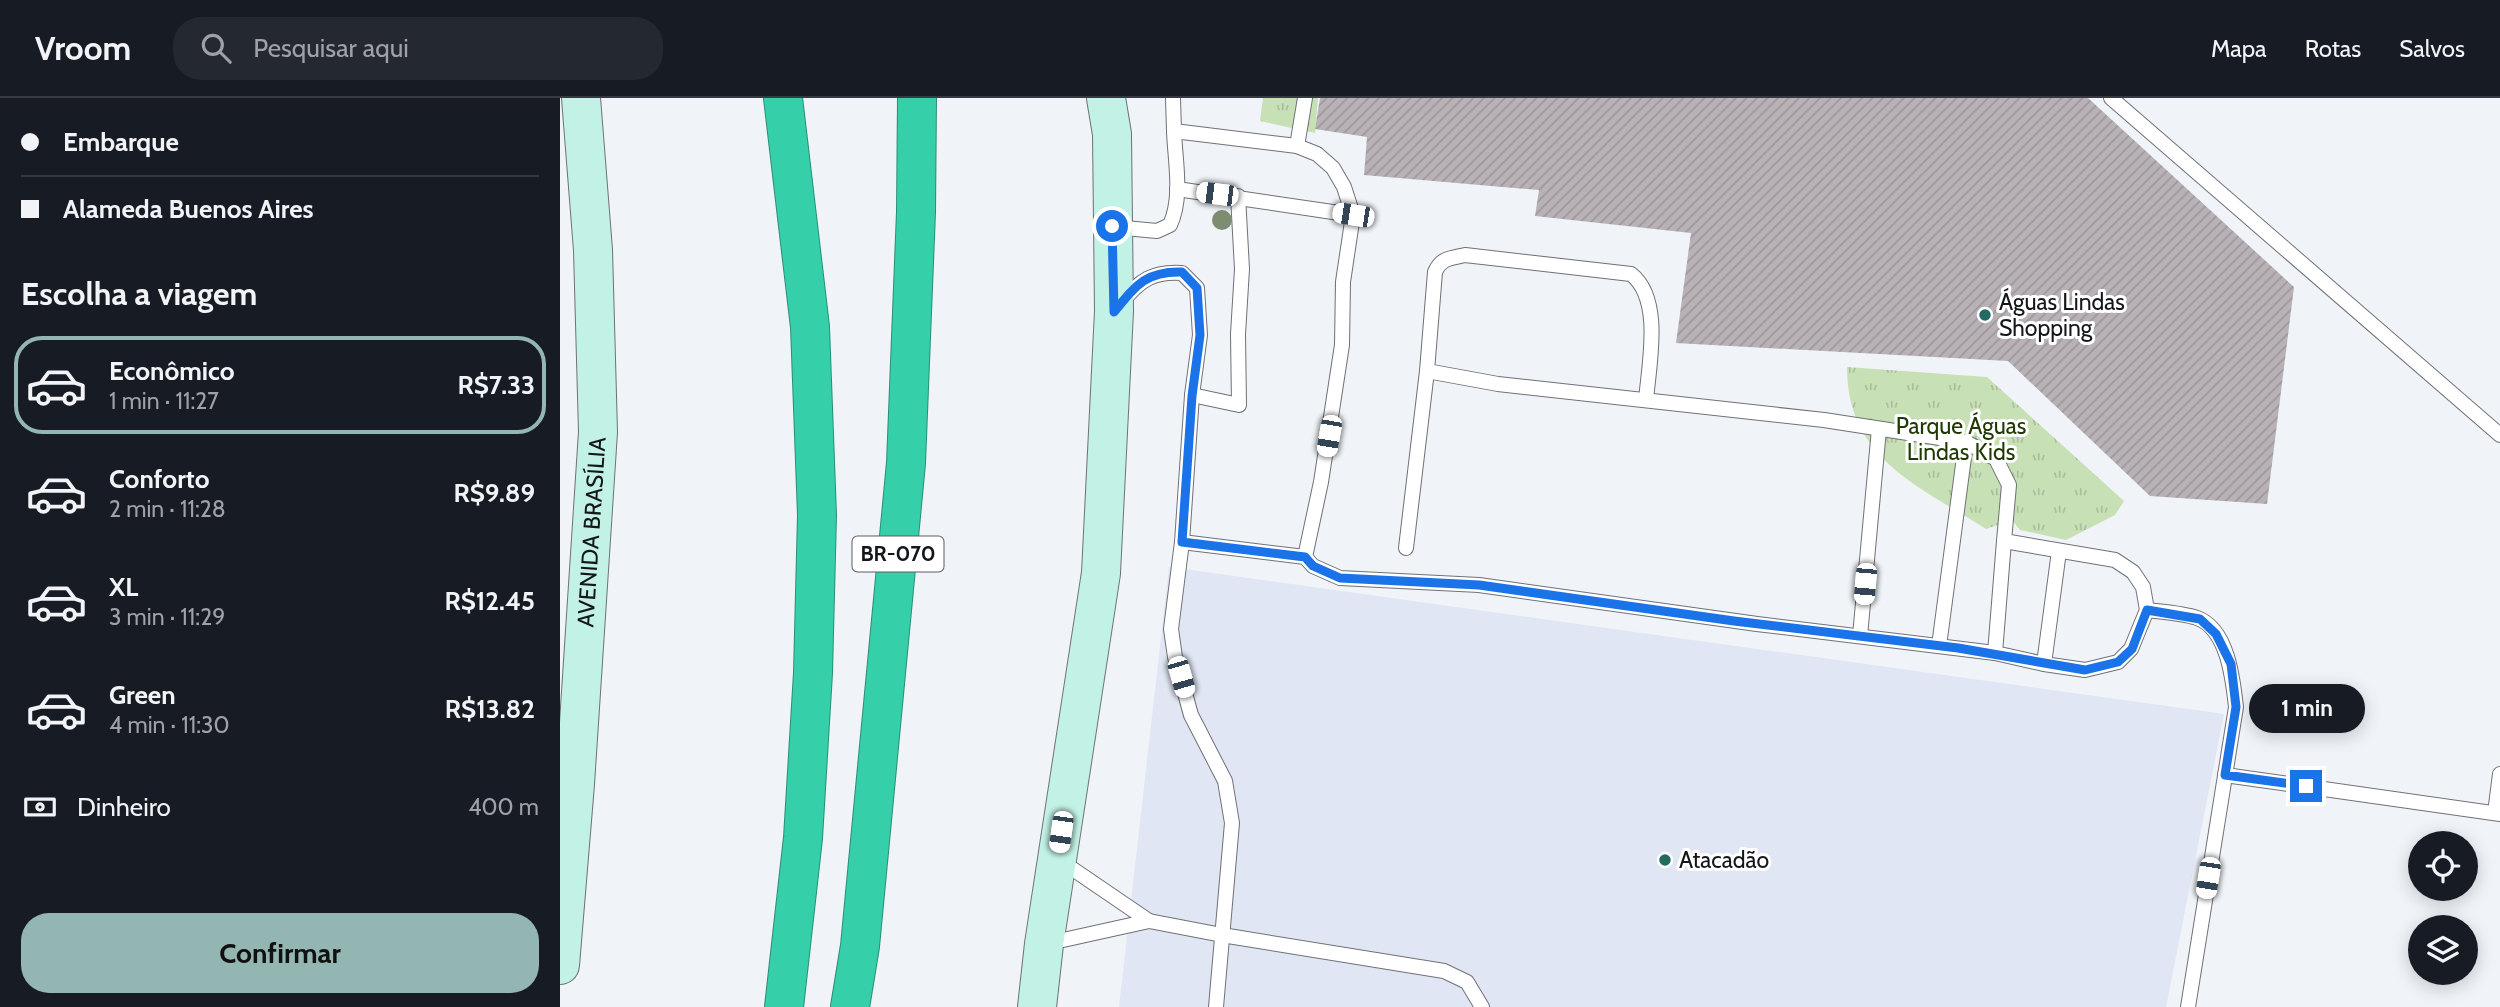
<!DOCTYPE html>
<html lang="pt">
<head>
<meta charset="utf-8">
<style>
	body { margin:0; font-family:Cabin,sans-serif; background:#242831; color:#f1f3f6; height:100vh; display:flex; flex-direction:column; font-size:26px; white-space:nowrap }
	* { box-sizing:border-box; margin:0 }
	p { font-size:23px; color:#9ea1a6 }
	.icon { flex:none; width:38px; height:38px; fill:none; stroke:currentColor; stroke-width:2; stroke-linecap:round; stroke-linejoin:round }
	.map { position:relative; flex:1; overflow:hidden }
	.side { display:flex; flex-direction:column; background:#171b24; width:560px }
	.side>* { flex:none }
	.banner { display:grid; align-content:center; height:154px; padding:0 21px; background:#171b24 }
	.controls { position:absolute; left:1848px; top:733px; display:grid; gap:14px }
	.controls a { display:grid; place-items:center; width:70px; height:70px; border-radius:50%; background:#171b24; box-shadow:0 4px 18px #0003; font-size:35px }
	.end { position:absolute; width:32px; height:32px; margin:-16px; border:9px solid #1a73e8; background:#fff; box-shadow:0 0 0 4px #fff }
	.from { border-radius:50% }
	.bubble { position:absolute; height:49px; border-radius:24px; background:#171b24; box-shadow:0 4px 18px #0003; font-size:23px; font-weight:800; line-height:49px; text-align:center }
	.car { position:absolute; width:21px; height:42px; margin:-21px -10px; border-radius:9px; box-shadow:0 0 5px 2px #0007; background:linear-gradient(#fff 24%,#345 0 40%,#fff 0 76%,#345 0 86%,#fff 0) }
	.banner b { display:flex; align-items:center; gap:24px; height:66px; font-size:26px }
	.banner b+b { border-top:2px solid #363941 }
	.banner i { width:18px; height:18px; background:#f1f3f6 }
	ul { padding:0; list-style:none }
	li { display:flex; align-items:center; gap:21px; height:98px; margin:0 14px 10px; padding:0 7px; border:4px solid transparent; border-radius:28px }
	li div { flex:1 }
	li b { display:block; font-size:26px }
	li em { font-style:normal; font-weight:800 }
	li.on { border-color:#94b6b3 }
	li>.icon { width:63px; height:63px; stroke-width:1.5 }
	h2 { padding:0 21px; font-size:32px; line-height:84px }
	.pay { display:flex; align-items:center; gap:18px; height:77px; padding:0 21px; font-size:26px }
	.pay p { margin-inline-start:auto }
	.action { display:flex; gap:14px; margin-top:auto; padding:14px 21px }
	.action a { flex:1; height:80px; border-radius:28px; background:#94b6b3; color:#111; font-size:28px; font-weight:800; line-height:80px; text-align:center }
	header { display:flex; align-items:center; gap:42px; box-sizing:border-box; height:98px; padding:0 35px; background:#171b24; border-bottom:2px solid #363941 }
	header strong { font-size:33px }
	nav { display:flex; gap:38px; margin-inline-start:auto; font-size:24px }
	.search { width:490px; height:63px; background:#242831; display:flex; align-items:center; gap:18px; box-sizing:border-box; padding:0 24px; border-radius:28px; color:#9ea1a6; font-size:26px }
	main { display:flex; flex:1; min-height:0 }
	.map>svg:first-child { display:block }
	.built { fill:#e0e6f3 }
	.park { fill:url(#park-tufts) }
	.building { fill:url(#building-hatch) }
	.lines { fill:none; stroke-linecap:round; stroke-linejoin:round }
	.lane-casing { stroke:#6e7176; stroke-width:16 }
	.secondary-casing { stroke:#6e7176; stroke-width:40 }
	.highway-casing { stroke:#2a8f76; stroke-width:40 }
	.lane { stroke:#fff; stroke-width:14 }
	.secondary { stroke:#c2f1e5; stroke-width:38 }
	.highway { stroke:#35d0a9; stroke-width:38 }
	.tree { fill:#7e8d71 }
	.route { stroke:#1a73e8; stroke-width:9 }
	.poi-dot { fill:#236b61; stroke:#fff; stroke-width:2.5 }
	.labels { text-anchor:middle; stroke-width:6; stroke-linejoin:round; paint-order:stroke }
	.shield { fill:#fff; stroke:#5b5c5d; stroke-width:2 }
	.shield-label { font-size:21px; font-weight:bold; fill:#151618 }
	.poi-label { font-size:23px; fill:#151618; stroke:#fff; text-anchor:start }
	.park-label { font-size:23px; fill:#213a03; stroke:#fff }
	.street-label { font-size:23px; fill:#151618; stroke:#fff }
</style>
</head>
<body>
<header>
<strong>Vroom</strong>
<div class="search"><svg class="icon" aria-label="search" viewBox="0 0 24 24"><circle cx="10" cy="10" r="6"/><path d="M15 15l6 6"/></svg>Pesquisar aqui</div>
<nav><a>Mapa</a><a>Rotas</a><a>Salvos</a></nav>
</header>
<main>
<section class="side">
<div class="banner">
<b><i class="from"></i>Embarque</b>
<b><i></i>Alameda Buenos Aires</b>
</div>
<h2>Escolha a viagem</h2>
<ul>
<li class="on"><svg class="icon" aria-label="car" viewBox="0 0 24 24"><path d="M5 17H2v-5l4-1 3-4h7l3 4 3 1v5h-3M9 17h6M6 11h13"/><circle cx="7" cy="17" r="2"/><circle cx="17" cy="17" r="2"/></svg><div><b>Econômico</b><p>1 min · 11:27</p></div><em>R$7.33</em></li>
<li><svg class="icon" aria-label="car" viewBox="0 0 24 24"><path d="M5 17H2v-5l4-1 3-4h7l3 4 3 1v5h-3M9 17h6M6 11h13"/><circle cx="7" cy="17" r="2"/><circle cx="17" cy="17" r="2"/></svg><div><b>Conforto</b><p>2 min · 11:28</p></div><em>R$9.89</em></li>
<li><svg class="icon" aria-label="car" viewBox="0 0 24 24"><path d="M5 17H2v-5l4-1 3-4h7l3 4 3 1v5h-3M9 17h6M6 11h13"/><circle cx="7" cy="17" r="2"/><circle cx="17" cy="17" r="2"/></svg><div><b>XL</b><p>3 min · 11:29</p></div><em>R$12.45</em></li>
<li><svg class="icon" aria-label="car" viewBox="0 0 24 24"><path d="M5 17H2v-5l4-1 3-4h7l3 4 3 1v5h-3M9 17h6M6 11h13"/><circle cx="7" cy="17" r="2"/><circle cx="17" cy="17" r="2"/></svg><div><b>Green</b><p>4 min · 11:30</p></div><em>R$13.82</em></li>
</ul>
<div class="pay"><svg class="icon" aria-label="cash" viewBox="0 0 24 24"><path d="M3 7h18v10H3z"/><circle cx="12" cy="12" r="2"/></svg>Dinheiro<p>400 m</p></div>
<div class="action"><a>Confirmar</a></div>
</section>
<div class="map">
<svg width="1940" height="909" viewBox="0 0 1940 909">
	<defs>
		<pattern id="park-tufts" width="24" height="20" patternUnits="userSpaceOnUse" patternTransform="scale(1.75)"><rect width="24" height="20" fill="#c8e0b6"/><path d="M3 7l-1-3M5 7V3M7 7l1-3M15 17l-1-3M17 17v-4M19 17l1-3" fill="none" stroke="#abbf9c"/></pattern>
		<pattern id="building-hatch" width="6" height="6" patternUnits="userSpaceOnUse" patternTransform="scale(1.75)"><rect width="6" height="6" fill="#b8b2b7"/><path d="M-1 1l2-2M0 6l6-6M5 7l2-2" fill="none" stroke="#9d989d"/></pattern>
	</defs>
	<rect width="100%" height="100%" fill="#f0f3f8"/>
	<path class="built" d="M609,469L1664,616L1606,909H559Z"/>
	<g class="park">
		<path d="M703,0H758L755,35L700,23Z"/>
		<path d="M1287,269L1427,279L1564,403L1555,417L1506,442L1460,432L1452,422L1426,431C1360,388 1287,362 1287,269Z"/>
	</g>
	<path class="building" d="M760,0H1528L1734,189L1707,406L1590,398L1448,263L1116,245L1131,135L975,118L979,92L804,77L807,39L755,31Z"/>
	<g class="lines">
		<g class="lane-casing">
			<g id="lane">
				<path d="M613,0L614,33"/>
				<path d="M1551,0L1940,337"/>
				<path d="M737,48L745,0"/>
				<path d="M617,91L793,117"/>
				<path d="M554,129L597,133L610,127C623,99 615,63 614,33L737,48L757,56L773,70L784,89L793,117L783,184L782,247L761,384L745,459"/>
				<path d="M562,204C580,182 593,173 622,175L637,190L640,237L632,297L622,444L611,531L615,559L631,617L665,683L672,725L656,909"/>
				<path d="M632,297L679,307L678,236L682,171L678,98"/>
				<path d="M622,444L745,459L753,468L780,480L919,487L1197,526L1435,555L1484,566L1525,572L1558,564L1571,551L1587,512L1583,489L1573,474L1555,462L1444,443L1449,387L1436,361L1406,344L1264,322L938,286L867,273"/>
				<path d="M846,450L867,273L875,174C881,160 891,160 905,157L1071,176C1103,201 1089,266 1086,302"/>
				<path d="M1587,512C1603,514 1622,515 1637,520C1668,531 1673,582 1676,609L1628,909"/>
				<path d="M1300,538L1319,331"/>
				<path d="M1379,548L1406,344"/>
				<path d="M1435,555L1444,443"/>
				<path d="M1484,566L1499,453"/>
				<path d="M1665,677L1940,716"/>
				<path d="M1935,715L1940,676"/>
				<path d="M501,763L589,823"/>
				<path d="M485,846L589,823L662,837L884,873L907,884L922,909"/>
			</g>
		</g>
		<g class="secondary-casing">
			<g id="secondary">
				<path id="s1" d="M0,867L15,686L38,334L33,152L21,0"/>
				<path d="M477,909L484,846L541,475L554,213L552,36L546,0"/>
			</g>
		</g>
		<g class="highway-casing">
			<g id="highway">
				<path d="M223,0L250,229L257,417L253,575L243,740L224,909"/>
				<path d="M290,909L300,848L346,365L356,114L357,0"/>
			</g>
		</g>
		<use href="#lane" class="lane"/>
		<use href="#secondary" class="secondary"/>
		<use href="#highway" class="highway"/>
	</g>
	<circle class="tree" cx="662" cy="122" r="10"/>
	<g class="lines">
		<path class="route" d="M552,128L554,214C576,187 586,173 622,174L637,190L640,237L632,298L622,444L745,459L753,468L780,480L919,487L1174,523L1398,550L1525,572L1558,564L1572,551L1587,512L1640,521L1656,536L1671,566L1676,609L1665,677L1746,688"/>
	</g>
	<g class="poi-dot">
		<circle cx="1425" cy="217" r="7"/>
		<circle cx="1105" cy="762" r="7"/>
	</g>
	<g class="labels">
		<rect class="shield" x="292.5" y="438.5" width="91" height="35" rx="5"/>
		<g class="shield-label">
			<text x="338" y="463">BR-070</text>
		</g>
		<g class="poi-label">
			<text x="1439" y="212">Águas Lindas<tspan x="1439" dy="26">Shopping</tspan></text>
			<text x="1119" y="770">Atacadão</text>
		</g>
		<g class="park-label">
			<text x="1401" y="336">Parque Águas<tspan x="1401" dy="26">Lindas Kids</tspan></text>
		</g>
		<g class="street-label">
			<text dy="8" stroke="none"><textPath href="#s1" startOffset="434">AVENIDA BRASÍLIA</textPath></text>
		</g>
	</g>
</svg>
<div class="controls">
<a><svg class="icon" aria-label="locate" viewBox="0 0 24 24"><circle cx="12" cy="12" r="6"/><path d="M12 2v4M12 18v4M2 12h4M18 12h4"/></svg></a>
<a><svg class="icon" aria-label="layers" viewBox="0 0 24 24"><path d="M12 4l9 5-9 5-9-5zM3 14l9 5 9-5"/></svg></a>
</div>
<i class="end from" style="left:552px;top:128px"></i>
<i class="end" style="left:1746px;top:688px"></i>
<div class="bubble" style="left:1689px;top:586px;width:116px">1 min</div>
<i class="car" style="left:657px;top:96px;rotate:277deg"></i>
<i class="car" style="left:793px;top:117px;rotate:279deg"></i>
<i class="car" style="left:769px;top:338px;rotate:190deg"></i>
<i class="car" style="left:1305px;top:486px;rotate:185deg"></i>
<i class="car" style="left:621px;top:579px;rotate:164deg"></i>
<i class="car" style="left:501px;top:734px;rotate:188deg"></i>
<i class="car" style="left:1648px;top:780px;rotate:189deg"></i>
</div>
</main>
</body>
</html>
